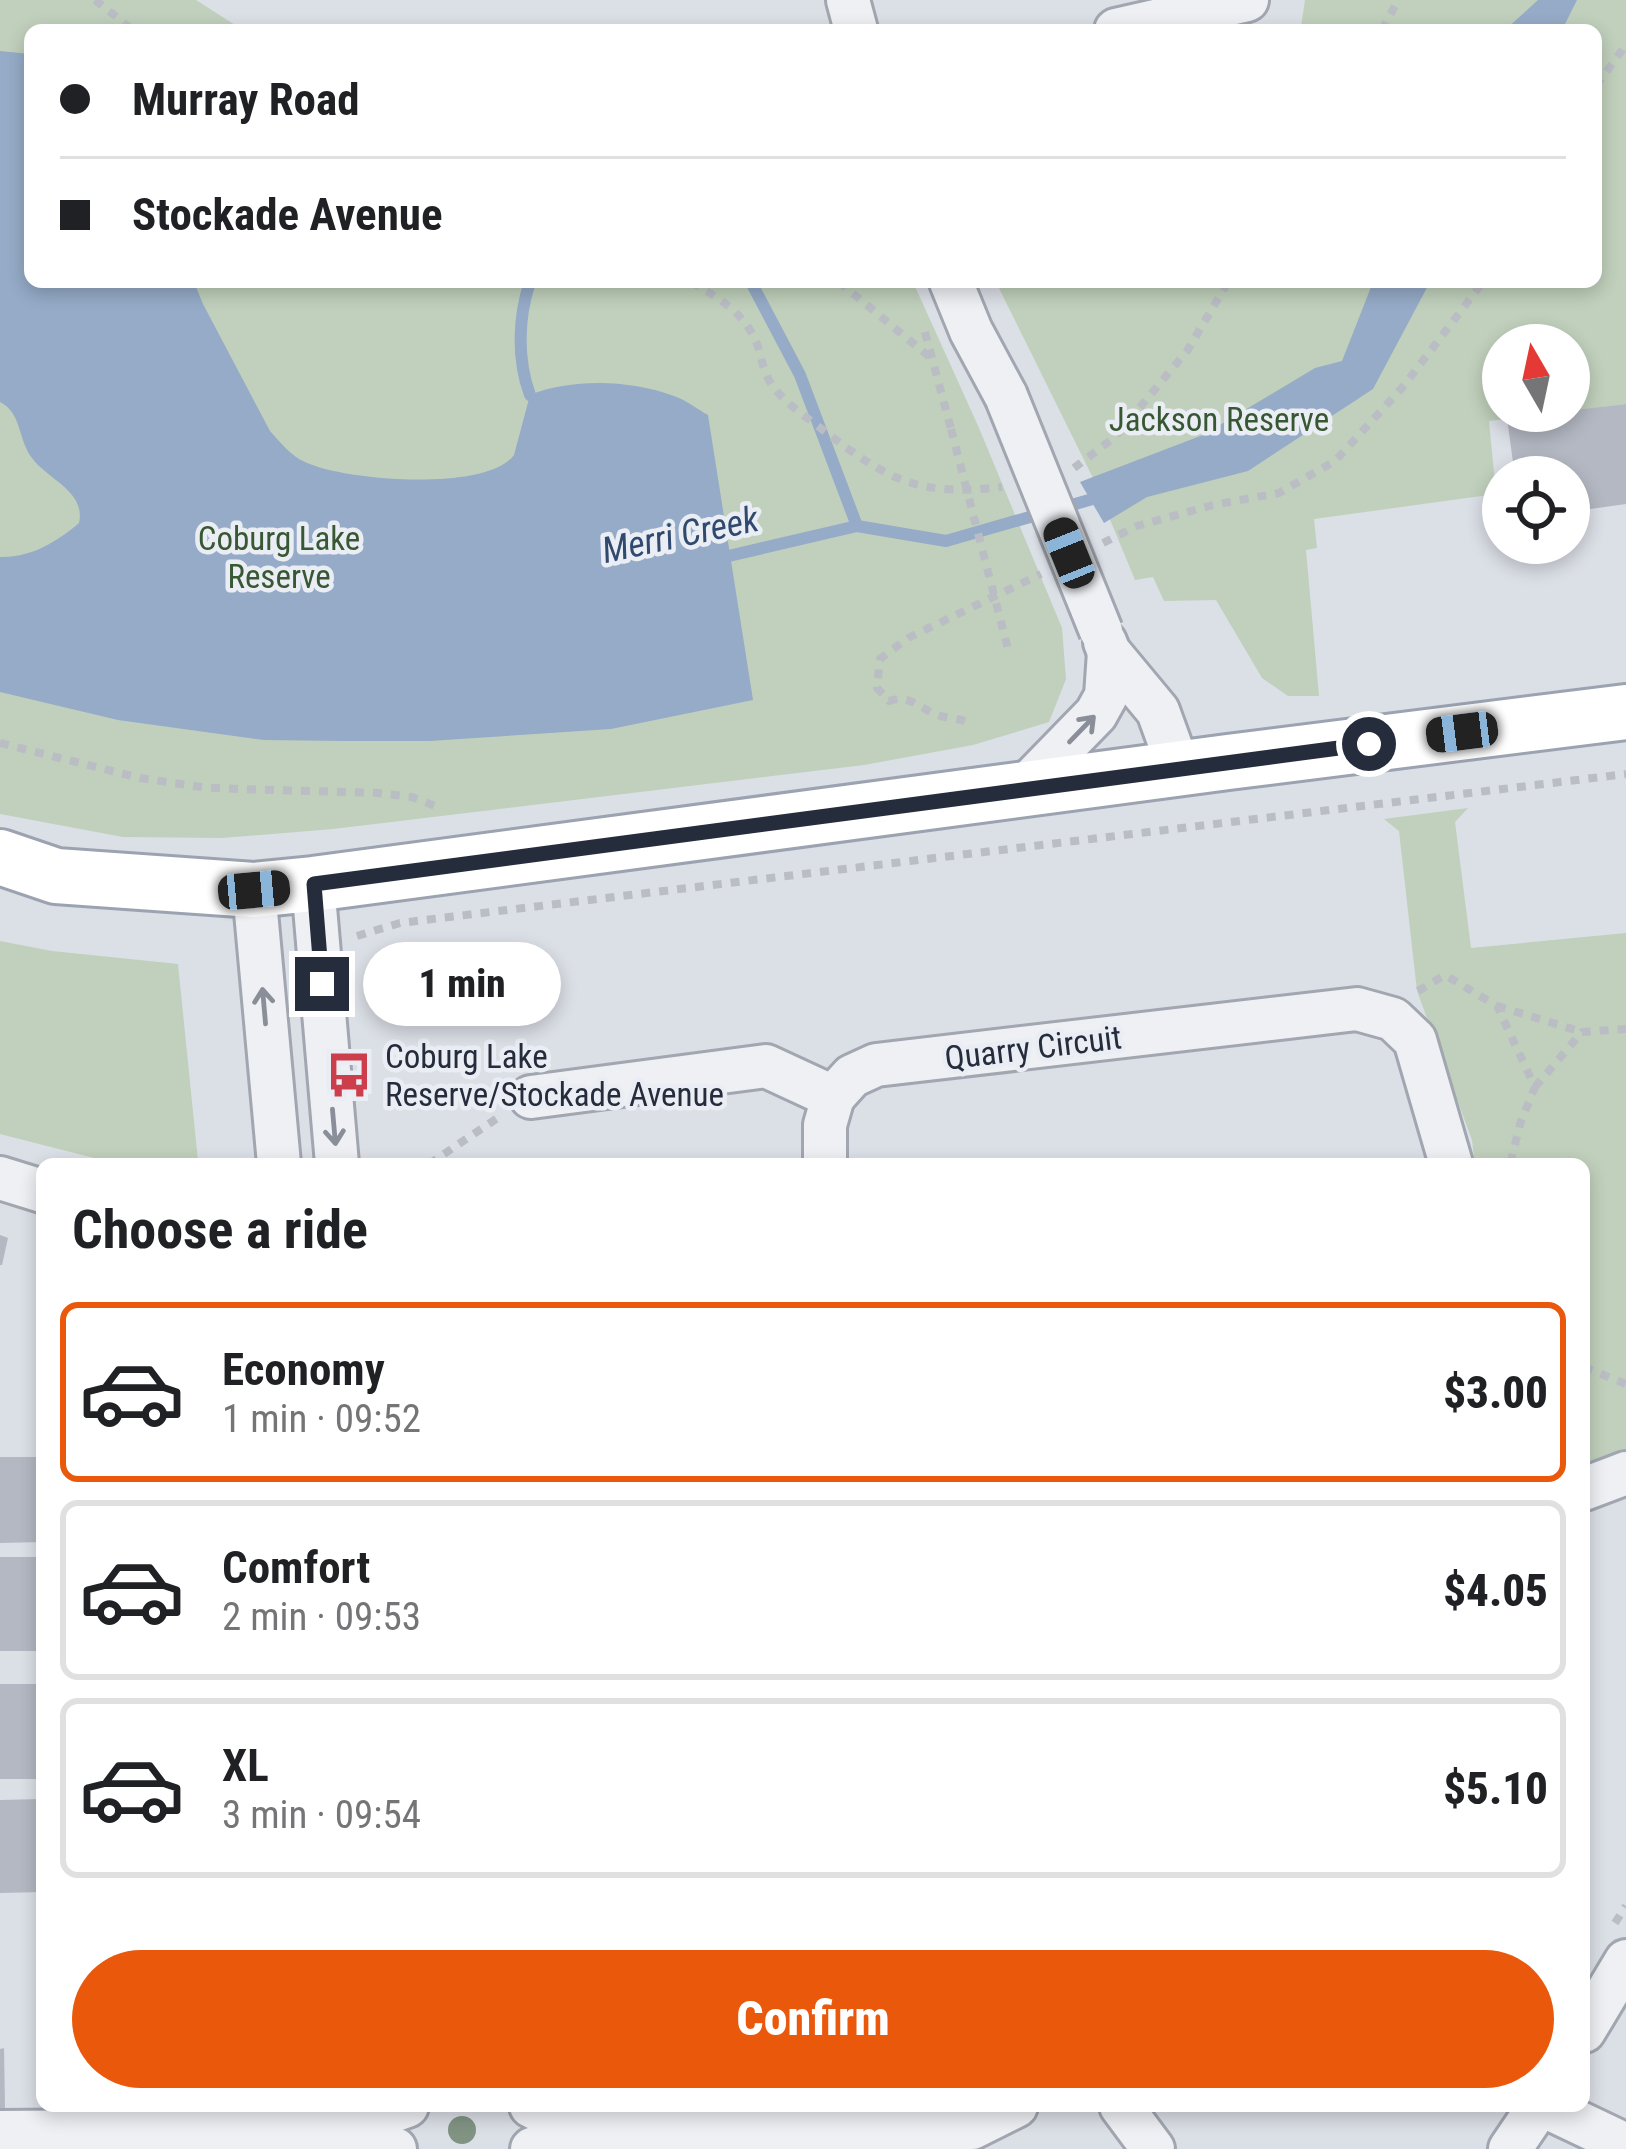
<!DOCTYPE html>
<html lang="en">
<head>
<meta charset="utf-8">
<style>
	body { margin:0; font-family:"Roboto Condensed",sans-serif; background:#f2f2f2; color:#202124; height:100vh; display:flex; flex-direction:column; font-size:45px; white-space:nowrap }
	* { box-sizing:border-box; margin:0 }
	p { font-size:39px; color:#757577 }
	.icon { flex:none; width:66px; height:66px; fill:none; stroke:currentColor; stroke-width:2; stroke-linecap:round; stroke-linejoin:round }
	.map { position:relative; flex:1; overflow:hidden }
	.sheet { position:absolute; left:36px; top:1158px; width:1554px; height:954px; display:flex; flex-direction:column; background:#fff; border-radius:18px; box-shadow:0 6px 18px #0003 }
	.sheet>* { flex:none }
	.top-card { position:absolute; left:24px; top:24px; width:1578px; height:264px; border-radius:18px; box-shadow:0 6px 18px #0003; display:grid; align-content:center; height:264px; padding:0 36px; background:#fff }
	.needle { width:78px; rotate:351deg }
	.controls { position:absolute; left:1482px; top:324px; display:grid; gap:24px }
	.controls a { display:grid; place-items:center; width:108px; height:108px; border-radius:50%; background:#fff; box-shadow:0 6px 18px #0003; font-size:60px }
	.end { position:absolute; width:54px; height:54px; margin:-27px; border:15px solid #252c3c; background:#fff; box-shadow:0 0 0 6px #fff }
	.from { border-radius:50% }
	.bubble { position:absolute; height:84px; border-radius:42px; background:#fff; box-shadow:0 6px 18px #0003; font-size:39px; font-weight:800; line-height:84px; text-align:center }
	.car { position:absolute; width:36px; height:72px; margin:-36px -18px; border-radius:15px; box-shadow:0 0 9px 3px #0007; background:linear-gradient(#222 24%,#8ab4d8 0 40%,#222 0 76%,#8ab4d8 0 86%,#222 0) }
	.top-card b { display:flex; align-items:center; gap:42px; height:114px; font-size:45px }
	.top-card b+b { border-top:3px solid #e0e0e0 }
	.top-card i { width:30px; height:30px; background:#202124 }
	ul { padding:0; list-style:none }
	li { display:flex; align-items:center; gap:36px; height:180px; margin:0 24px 18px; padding:0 12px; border:6px solid #e0e0e0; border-radius:18px }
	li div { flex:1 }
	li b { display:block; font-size:45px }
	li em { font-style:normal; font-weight:800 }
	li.current { border-color:#ea580c }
	li>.icon { width:108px; height:108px; stroke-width:1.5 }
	h2 { padding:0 36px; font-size:54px; line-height:144px }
	.button { display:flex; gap:24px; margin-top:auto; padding:24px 36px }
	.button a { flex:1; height:138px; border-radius:72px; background:#ea580c; color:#fff; font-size:48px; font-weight:800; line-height:138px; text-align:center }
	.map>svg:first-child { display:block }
	.green { fill:#c0d0bc; fill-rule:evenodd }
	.water { fill:#95abc7 }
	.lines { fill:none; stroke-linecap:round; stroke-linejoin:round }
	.stream { stroke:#95abc7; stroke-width:12 }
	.building { fill:#b3b8c2 }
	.minor-casing { stroke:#a1a6b0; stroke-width:48 }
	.major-casing { stroke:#9ba3b1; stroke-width:60 }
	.path { stroke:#babdc4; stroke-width:8; stroke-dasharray:9 9; stroke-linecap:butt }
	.minor { stroke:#eef0f4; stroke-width:42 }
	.major { stroke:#fff; stroke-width:54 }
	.minor-bridge-casing { stroke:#a1a6b0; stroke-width:48; stroke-linecap:butt }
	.path-bridge { stroke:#babdc4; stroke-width:8; stroke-dasharray:9 9; stroke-linecap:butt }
	.minor-bridge { stroke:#eef0f4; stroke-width:42 }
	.tree { fill:#819484 }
	.oneway { stroke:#8a8e98 }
	.route { stroke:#252c3c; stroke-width:15 }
	.labels { text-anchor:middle; stroke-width:9; stroke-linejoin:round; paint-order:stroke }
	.park-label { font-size:33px; fill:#385733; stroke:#eaeef4 }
	.street-label { font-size:33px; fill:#252c3c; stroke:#eaeef4 }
	.poi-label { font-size:33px; fill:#252c3c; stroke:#eaeef4; text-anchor:start }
	.water-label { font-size:36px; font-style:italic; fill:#30496f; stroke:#eaeef4 }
</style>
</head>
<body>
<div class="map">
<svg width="1626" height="2149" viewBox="0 0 1626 2149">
	<rect width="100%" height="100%" fill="#dbdfe6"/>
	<g class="green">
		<path d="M0,0H196L243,30H30V282H913L979,428L1062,628L1066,679L1049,722L973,745L864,765L333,829L222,838L123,837L0,814Z"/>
		<path d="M1305,0H1626V404L1489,421L1496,494L1314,519L1317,548L1306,550L1319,696H1288L1262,678L1216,600L1164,601L1153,577L1135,580L1092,476L996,282H1596V30H1289L1301,27ZM1503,345H1569V411H1503Z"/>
		<path d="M1468,808L1455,822L1471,948L1626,933V1454L1584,1471V1164H1475L1472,1140L1417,991L1399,831L1384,819Z"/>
		<path d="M0,941L52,951L178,964L198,1161L102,1160L0,1134Z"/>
	</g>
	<g class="water">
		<path d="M1538,0H1577L1562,30H1505Z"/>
		<path d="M0,51L30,54V282H194L203,304L270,431C280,442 291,456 305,462C344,481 487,492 514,455L530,395C573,378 630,380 674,396C686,400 697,409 708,415L753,700L611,729L430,741H343L264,740L118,720L0,692V557C30,558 57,542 79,523C86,491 48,480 32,458C18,440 22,413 0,402Z"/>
		<path d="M1373,282H1430L1373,389L1248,471L1147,497L1104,523L1080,482L1203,435L1315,368L1342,361Z"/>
	</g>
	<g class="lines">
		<g class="stream">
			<path d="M748,282L752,284L800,375L857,526"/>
			<path d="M530,395C517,360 518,317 530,282"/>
			<path d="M720,558L857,526L946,541L1103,496"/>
		</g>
	</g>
	<g class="building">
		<path d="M1626,404V504L1569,512V477H1515L1507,418Z"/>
		<path d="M0,1235L8,1238L2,1265H0Z"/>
		<path d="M0,1457H42V1542L0,1543Z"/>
		<path d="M0,1557H36L37,1651H0Z"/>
		<path d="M0,1684H38L39,1779H0Z"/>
		<path d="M42,1799V1892L0,1893V1800Z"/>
		<path d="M4,2048L5,2109H0V2049Z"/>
	</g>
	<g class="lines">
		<g class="minor-casing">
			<g id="minor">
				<path d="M848,0L856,30"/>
				<path d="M1116,30L1247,0"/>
				<path d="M951,282L971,331L1006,396"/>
				<path d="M1105,642L1109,652L1158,711L1179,769"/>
				<path d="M1023,789L1096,714L1106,696L1109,652"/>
				<path d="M313,884L337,1164"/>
				<path d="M254,890L279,1164"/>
				<path d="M531,1097L766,1066L833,1097L852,1076L876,1065L1357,1009L1393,1019L1415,1040L1451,1164"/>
				<path d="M825,1164V1125L833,1097"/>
				<path d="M0,1178L42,1191"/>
				<path d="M1584,1489L1626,1473"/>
				<path d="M1584,2031L1626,1961"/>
				<path d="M531,2106L580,2131"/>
				<path d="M1121,2106L1153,2149"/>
				<path d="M1544,2106L1626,2145"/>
				<path d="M343,2129L395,2149"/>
				<path d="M0,2132L343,2129L407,2106"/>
				<path d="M532,2149L580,2131L972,2128L1016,2106"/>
				<path d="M1510,2149L1539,2106"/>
			</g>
		</g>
		<g class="major-casing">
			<path id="major" d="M0,857L56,876L254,890L313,884L1228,762L1626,712"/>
		</g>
		<g class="path">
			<path d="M95,0L133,30"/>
			<path d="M1382,30L1398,0"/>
			<path d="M1596,86L1626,45"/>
			<path d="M691,282C719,298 745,313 757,344C761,356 763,369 769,380C780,400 805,416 823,430C888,480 918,497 1002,487"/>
			<path d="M839,282L931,358"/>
			<path d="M925,332L951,429"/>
			<path d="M1074,468L1115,437L1187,351L1228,282"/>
			<path d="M1103,543L1137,526L1213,505L1279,493L1335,461L1402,388L1483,282"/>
			<path d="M965,721C956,718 944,718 935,714C918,707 909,694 889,701L877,688L880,659L908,638L1041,574"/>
			<path d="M0,743L140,778L208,788L378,793L412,797L435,806"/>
			<path d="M357,936L400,923L1626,774"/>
			<path d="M1418,991L1445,975L1497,1006L1535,1087L1521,1121L1510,1164"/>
			<path d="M1497,1006L1582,1032"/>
			<path d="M1535,1087L1582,1032L1626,1029"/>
			<path d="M429,1164L502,1115"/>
			<path d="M1584,1367L1626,1384"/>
			<path d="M1615,1923L1626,1906"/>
		</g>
		<use href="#minor" class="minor"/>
		<use href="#major" class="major"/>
		<g class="minor-bridge-casing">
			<path id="minor-bridge" d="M1006,396L1101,631"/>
		</g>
		<path class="path-bridge" d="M951,429L1008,649"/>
		<use href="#minor-bridge" class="minor-bridge"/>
	</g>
	<circle class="tree" cx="462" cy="2130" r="14"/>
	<defs><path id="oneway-shaft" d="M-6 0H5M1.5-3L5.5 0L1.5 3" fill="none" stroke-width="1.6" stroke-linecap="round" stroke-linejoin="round" transform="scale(3)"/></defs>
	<g class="oneway">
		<use href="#oneway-shaft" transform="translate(1082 729) rotate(-46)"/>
		<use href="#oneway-shaft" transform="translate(264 1006) rotate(-95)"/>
		<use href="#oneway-shaft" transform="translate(334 1127) rotate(85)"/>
	</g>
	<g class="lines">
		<path class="route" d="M322,984L314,884L1369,744"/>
	</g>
	<defs>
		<g id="bus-bare" transform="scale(3.6)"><path d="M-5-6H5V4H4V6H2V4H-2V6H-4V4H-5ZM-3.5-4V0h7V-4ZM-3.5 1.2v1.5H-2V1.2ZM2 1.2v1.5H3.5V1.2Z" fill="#cd3e4c" stroke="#eaeef4" stroke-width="2.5" paint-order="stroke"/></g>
	</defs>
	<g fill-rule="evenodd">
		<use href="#bus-bare" x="349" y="1075"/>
	</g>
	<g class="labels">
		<g class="park-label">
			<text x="1219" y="431">Jackson Reserve</text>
			<text x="279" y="550">Coburg Lake<tspan x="279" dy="38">Reserve</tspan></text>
		</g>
		<g class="street-label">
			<text transform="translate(1033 1047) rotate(-7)" y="12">Quarry Circuit</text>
		</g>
		<g class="poi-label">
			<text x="385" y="1068">Coburg Lake<tspan x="385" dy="38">Reserve/Stockade Avenue</tspan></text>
		</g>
		<g class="water-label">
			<text transform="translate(680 534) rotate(-12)" y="13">Merri Creek</text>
		</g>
	</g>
</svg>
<div class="controls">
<a><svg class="needle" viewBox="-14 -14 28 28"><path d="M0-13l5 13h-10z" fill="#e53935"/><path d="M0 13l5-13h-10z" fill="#757577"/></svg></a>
<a><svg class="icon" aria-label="locate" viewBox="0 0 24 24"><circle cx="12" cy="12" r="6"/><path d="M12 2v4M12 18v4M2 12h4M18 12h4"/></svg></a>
</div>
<i class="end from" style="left:1369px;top:744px"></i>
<i class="end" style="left:322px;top:984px"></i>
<div class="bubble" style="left:363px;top:942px;width:198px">1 min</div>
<i class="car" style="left:1069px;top:553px;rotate:338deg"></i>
<i class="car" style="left:1462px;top:732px;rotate:263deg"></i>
<i class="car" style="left:254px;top:890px;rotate:85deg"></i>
<div class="top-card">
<b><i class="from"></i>Murray Road</b>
<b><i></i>Stockade Avenue</b>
</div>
<section class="sheet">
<h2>Choose a ride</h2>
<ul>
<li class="current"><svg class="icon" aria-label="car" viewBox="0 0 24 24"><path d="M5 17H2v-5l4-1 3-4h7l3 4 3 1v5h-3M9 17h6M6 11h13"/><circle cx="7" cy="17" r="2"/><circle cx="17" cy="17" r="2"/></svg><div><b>Economy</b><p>1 min · 09:52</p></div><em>$3.00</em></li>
<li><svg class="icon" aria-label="car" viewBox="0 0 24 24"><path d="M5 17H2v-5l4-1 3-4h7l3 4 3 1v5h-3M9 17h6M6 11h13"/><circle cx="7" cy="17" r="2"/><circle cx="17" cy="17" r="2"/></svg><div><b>Comfort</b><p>2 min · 09:53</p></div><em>$4.05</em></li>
<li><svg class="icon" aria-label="car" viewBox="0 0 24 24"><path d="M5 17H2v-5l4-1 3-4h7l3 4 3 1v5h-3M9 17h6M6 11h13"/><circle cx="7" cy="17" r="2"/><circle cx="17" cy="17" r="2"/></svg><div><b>XL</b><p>3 min · 09:54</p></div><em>$5.10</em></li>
</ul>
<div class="button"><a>Confirm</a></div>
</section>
</div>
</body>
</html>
